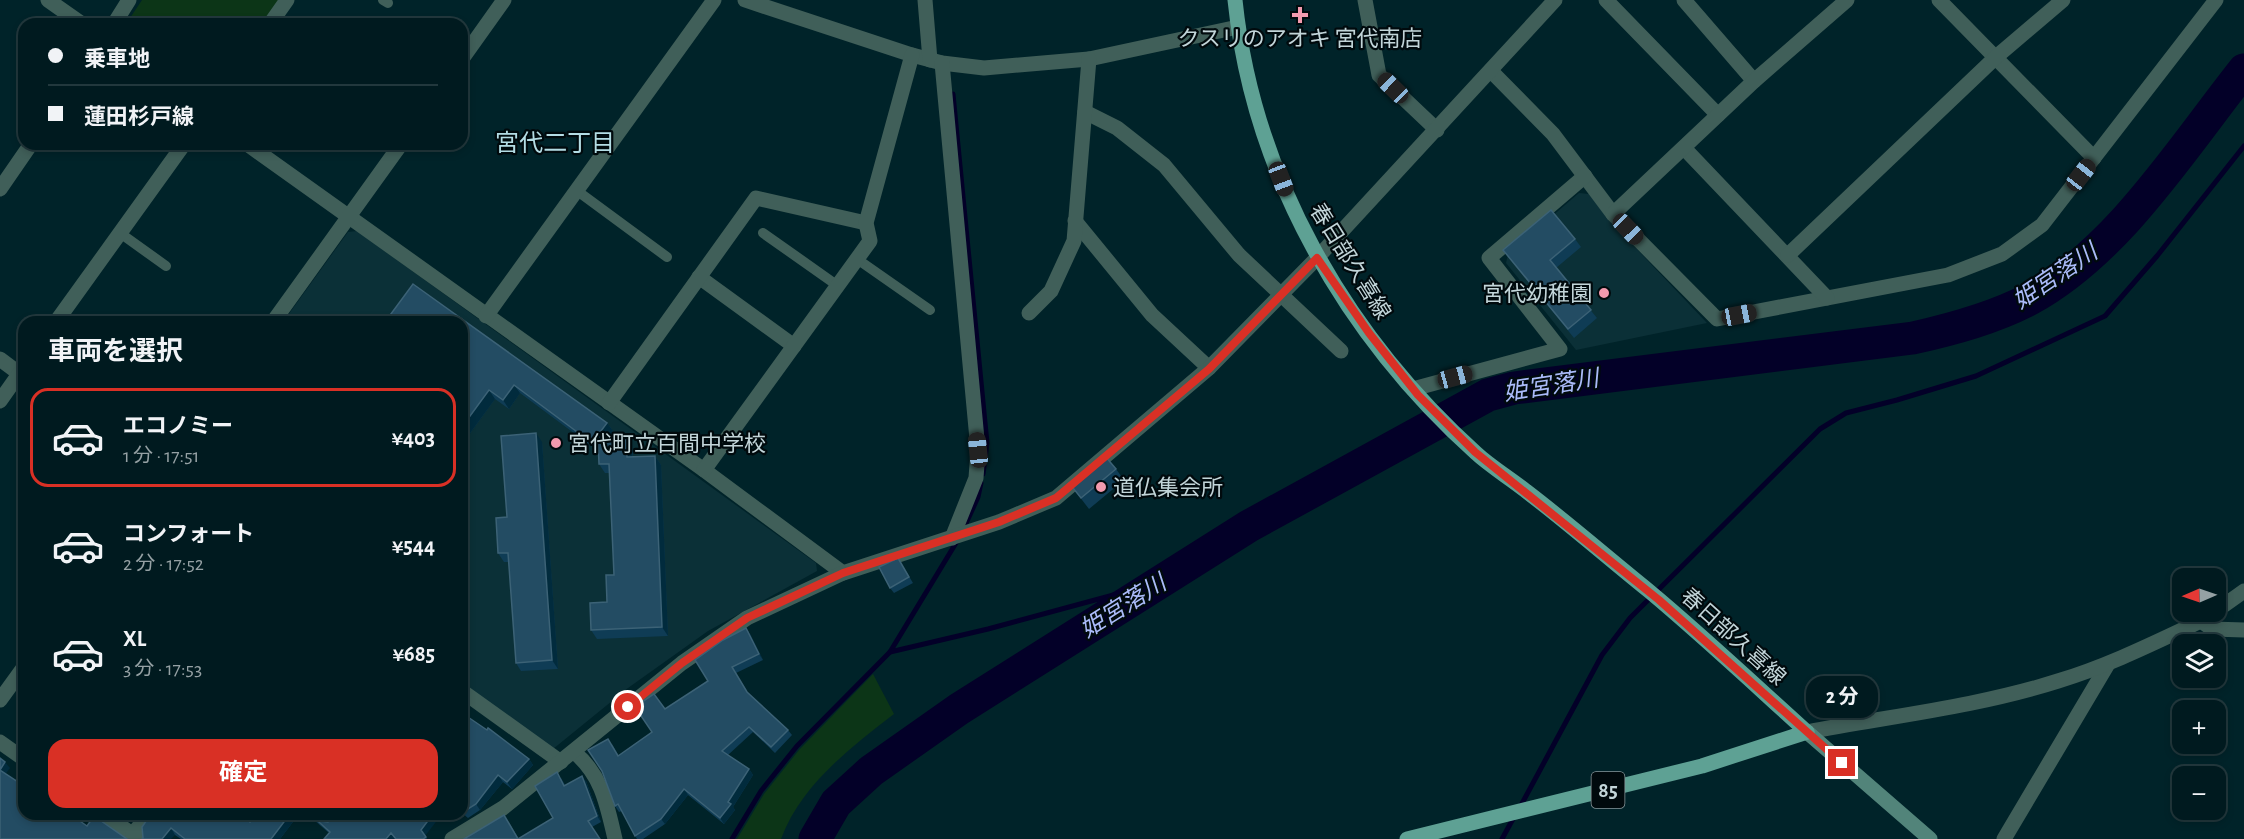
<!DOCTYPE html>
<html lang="ja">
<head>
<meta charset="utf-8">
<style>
	body { margin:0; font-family:"Alegreya Sans","Noto Sans JP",sans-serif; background:#0a2328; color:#f1f3f6; height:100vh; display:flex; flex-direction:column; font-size:22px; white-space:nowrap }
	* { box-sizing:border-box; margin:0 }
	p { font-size:20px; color:#95a1a4 }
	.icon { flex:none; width:33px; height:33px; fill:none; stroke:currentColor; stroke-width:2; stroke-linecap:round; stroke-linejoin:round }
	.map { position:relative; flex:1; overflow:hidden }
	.side { position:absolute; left:18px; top:316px; width:450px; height:504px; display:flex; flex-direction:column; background:#001a1f; border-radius:18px; box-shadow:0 3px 9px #0003,0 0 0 2px #22383d }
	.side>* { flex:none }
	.hud { position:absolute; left:18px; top:18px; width:450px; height:132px; border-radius:18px; box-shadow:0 3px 9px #0003,0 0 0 2px #22383d; display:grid; align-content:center; height:132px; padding:0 30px; background:#001a1f }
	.needle { width:39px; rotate:268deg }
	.tools { position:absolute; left:2172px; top:568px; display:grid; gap:12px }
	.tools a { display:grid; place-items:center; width:54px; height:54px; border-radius:12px; background:#001a1f; box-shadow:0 3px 9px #0003,0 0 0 2px #22383d; font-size:30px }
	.end { position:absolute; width:27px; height:27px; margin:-14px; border:8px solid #d93025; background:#fff; box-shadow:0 0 0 3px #fff }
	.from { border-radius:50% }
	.bubble { position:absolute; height:42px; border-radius:18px; background:#001a1f; box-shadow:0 3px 9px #0003,0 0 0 2px #22383d; font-size:20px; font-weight:700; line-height:42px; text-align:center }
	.car { position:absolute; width:18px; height:36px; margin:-18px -9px; border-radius:8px; box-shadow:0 0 4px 2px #0007; background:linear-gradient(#222 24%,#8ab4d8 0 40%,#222 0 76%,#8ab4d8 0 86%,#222 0) }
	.hud b { display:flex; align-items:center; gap:21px; height:57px; font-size:22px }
	.hud b+b { border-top:2px solid #22383d }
	.hud i { width:15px; height:15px; background:#f1f3f6 }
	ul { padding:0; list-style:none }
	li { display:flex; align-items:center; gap:18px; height:99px; margin:0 12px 9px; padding:0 18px; border:3px solid transparent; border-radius:18px }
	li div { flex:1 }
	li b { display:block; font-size:22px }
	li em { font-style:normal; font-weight:700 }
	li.current { border-color:#d93025 }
	li>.icon { width:54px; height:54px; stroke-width:1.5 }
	h2 { padding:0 30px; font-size:27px; line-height:72px }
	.action { display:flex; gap:12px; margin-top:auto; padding:12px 30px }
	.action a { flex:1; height:69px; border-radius:18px; background:#d93025; color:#fff; font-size:24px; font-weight:700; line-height:69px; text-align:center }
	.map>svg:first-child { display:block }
	.built { fill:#0b3037 }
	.green { fill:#0c3517 }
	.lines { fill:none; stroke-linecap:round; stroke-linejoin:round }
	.stream { stroke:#030028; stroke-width:5 }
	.river { stroke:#030028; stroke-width:33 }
	.service { stroke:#405f59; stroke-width:10 }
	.minor { stroke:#405f59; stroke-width:15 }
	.tertiary { stroke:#405f59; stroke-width:15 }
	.secondary { stroke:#52847a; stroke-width:15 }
	.primary { stroke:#5ea194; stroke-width:15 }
	.wall { fill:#0f3c55 }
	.shaded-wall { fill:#012b3d }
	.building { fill:#234c63; stroke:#3c6276; stroke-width:1.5 }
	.route { stroke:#d93025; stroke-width:8 }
	.poi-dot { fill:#f29aae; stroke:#000a0d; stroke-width:2 }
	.labels { text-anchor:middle; stroke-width:4.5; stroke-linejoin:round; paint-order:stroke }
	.shield { fill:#000a0d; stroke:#88989c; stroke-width:1.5 }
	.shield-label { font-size:21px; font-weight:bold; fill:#c2d5d9 }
	.poi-label { font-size:22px; fill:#c2d5d9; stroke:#000a0d; text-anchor:start }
	.street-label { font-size:22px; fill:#c2d5d9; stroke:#000a0d }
	.neighbourhood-label { font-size:24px; fill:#b3dce4; stroke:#000a0d }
	.water-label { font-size:24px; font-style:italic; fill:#aabbf9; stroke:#000a0d }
</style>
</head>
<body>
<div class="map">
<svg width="2244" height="839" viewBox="0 0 2244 839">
	<rect width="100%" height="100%" fill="#002329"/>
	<g class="built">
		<path d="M1579,193L1589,194L1611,222L1707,323L1576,350L1506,263L1508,254Z"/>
		<path d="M357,231L816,563L817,571L708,631L628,688L553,749L462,683V322H283L348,232Z"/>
	</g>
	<g class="green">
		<path d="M142,0H281L263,24H126Z"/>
		<path d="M873,674L894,714C850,748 801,785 781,839H737L764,794L799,750Z"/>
	</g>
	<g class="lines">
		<g class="stream">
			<path d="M953,94L987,443L983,474"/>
			<path d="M963,530L978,497L981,483"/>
			<path d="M890,652L959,538"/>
			<path d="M1519,809L1602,655L1630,618L1820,429L1846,413L1897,400L1976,376L2105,316L2157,256L2244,146"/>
			<path d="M732,839L761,791L797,746L890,652L988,629L1154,584"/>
			<path d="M1502,839L1514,817"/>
		</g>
		<path class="river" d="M815,839L836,803L871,771L959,709L1249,526L1488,395L1514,388L1913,338C1953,329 1994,318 2030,299C2119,250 2182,148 2244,70"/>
		<g class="service">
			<path d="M383,0L388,3"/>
			<path d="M576,190L667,257"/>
			<path d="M120,233L166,266"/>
			<path d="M763,233L838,286"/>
			<path d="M857,259L930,310"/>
			<path d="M260,814L261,815"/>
		</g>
		<g class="minor">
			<path d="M48,0L82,24"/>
			<path d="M745,0L912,55L942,63L984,68L1089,59L1238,27"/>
			<path d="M925,0L930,60"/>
			<path d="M1365,0L1379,75L1437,130"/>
			<path d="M1606,0L1718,115"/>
			<path d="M1684,0L1754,81"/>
			<path d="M1939,0L2094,158"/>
			<path d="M114,24L129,0"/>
			<path d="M270,24L287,0"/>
			<path d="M462,59L504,0"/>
			<path d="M942,63L978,450L976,478L952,538"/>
			<path d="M1491,71L1553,134L1613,214L1717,319L1948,275L2002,254L2042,225L2216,0"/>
			<path d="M1085,112L1117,128L1164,165L1239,255L1341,351"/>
			<path d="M247,144L704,470L843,573"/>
			<path d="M1684,148L1827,298"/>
			<path d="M0,189L31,144"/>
			<path d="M1613,214L1754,81L1847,0"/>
			<path d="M1075,221L1152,315L1209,368"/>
			<path d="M1788,255L1996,57L2063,0"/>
			<path d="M699,277L794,346"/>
			<path d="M1029,313L1051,291L1074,241L1089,59"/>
			<path d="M486,316L714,0"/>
			<path d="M56,322L184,144"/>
			<path d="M273,322L401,144"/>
			<path d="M0,359L24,377"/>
			<path d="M1413,389L1560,349L1489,258L1585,176"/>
			<path d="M0,401L24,367"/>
			<path d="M609,403L756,198L866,223"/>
			<path d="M704,470L870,241L866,223L912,55"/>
			<path d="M2201,621L2212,629L2244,630"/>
			<path d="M462,691L561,762"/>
			<path d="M0,700L24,667"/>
			<path d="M0,742L24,759"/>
			<path d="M574,752C602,775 607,805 615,839"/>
			<path d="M104,814L139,839"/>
			<path d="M133,834L149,814"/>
			<path d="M452,839L503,808L682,663L747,618L843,573L999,522L1056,498L1209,368L1317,258L1555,0"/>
			<path d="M2004,839L2108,664"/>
		</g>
		<g class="tertiary">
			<path d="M2216,611L2244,591"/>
			<path d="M1807,732C1891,716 1976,707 2058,681C2108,666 2154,643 2201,621L2213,612"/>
		</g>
		<path class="secondary" d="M1807,732L1930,839"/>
		<g class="primary">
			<path d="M1235,0C1253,175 1346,336 1476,453C1491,467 1510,478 1526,491C1568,523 1608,558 1649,591C1703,636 1755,685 1807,732"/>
			<path d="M1407,839L1702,766L1807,732"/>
		</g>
	</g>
	<g class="wall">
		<path d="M1575,239L1581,247L1556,268L1597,318L1574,338L1503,250Z"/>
		<path d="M462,322L607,423L613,431L608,438H626L632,446L633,457L655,456L661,465L668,636L597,639L591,630L607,602L614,575L609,473H605L599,464L598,451L520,393L509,409L495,399L468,436L462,432Z"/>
		<path d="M542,442L558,669L521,671L516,663L509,562H504L498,553L507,517Z"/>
		<path d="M1116,469L1124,480L1089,509L1069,483Z"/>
		<path d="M898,558L913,583L894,593L890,588Z"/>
		<path d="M746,628L750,634L763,660L736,673L748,693L788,730L792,735L775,753L753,732L728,755L749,769L753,775L733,807L735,810L724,824L688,795L665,824L643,839H637L622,811L619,812L615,806L612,744L619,756L652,732L665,709L708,681Z"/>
		<path d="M462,713L529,759L533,765L512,789L503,782L480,810L468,818L462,813Z"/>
		<path d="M561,778L565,785L586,781L601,822L592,827L600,839H464L508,821L519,839L553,818Z"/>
		<path d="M151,814L250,822L261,814H299L280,839H181L175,835L143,838Z"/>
		<path d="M307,814H325L322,821L425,836L427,839H324L329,833Z"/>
	</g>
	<g class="shaded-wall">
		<path d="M514,385L520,393L509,409L503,400Z"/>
		<path d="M489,390L495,399L468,436L462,428Z"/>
		<path d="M607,423L613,431L598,452L592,443Z"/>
		<path d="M536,433L542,442L558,669L552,660Z"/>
		<path d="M626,438L632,446L633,466L627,457Z"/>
		<path d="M655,456L661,465L668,636L662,627Z"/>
		<path d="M746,628L750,634L763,660L759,654Z"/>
		<path d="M529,759L533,765L512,789L507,782Z"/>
		<path d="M5,762L10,768L4,776L0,770Z"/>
		<path d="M749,769L753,775L733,807L735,810L724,824L720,818L728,802Z"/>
		<path d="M498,775L503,782L480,810L476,804Z"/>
		<path d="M582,776L586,781L601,822L597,816Z"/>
		<path d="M684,789L688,795L665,824L661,819Z"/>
		<path d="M290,814H299L280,839H271Z"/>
		<path d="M317,814H325L322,820L325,827Z"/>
		<path d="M433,814H442L425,836L421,830Z"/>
		<path d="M171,828L175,835L171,839H162Z"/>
		<path d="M391,833L395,839H386Z"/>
	</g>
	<g class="building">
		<path d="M1551,210L1575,239L1550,260L1591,310L1568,329L1503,250Z"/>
		<path d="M413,284L607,423L592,443L514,385L503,400L489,390L462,427V322H385Z"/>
		<path d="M536,433L552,660L516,663L508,553H498L496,518L507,517L501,436Z"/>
		<path d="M626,438L627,457L655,456L662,627L591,630L590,603L607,602L606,575H614L609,464H599L598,439Z"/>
		<path d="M1105,456L1116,469L1081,498L1069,483Z"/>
		<path d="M898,558L909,577L890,588L879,567Z"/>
		<path d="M746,628L759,654L732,667L747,692L788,730L771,747L749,727L722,751L749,769L728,802L731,804L720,818L684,789L661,819L635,836L618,804L615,806L602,771L588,750L608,739L618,756L652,732L635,707L654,694L665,709L708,681L695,660L723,640Z"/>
		<path d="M24,710V722L18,718Z"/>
		<path d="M462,713L487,730L488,728L529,759L507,782L498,775L476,804L463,812L462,811Z"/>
		<path d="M0,758L5,762L0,770Z"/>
		<path d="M0,770L24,786V814H70L87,826L94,816L127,839H0Z"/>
		<path d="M557,772L564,786L582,776L597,816L588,821L600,839H464L504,815L518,839L553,818L535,786Z"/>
		<path d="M151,814H242L250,822L261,814H290L271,839H185L171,828L162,839H142L143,838L142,827Z"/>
		<path d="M310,814H317L321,821L328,822L333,814H433L421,830L426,837L423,839H396L391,833L386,839H324L330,832Z"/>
	</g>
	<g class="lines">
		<path class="route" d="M628,707L682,663L747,618L843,573L999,522L1056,498L1209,369L1317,258L1369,333L1418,395L1475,452L1659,600L1842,763"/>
	</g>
	<g class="poi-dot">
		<path d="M1297 6h6v6h6v6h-6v6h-6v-6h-6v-6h6z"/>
		<circle cx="1604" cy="293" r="6"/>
		<circle cx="556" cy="443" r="6"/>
		<circle cx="1101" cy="487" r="6"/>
	</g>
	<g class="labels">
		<rect class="shield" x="1591.5" y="772" width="33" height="36" rx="4.5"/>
		<g class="shield-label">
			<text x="1608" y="797">85</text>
		</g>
		<g class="poi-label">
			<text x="1300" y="46" text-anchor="middle">クスリのアオキ 宮代南店</text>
			<text x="1592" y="301" text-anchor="end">宮代幼稚園</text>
			<text x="568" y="451">宮代町立百間中学校</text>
			<text x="1113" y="495">道仏集会所</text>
		</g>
		<g class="street-label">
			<text transform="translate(1351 261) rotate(58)" y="8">春日部久喜線</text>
			<text transform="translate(1734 636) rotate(42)" y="8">春日部久喜線</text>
		</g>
		<g class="neighbourhood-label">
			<text x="555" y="151">宮代二丁目</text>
		</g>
		<g class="water-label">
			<text transform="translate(2055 276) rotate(-34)" y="8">姫宮落川</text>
			<text transform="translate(1551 385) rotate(-9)" y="8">姫宮落川</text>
			<text transform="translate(1123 606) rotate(-32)" y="8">姫宮落川</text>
		</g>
	</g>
</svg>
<div class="tools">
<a><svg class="needle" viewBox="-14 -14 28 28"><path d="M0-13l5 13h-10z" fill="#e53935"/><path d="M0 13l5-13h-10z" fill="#95a1a4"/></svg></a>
<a><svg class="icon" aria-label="layers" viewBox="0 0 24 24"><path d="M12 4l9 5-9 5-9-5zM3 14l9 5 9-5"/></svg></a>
<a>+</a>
<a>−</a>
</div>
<i class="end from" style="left:628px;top:707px"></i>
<i class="end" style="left:1842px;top:763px"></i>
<div class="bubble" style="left:1806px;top:676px;width:72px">2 分</div>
<i class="car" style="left:1393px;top:88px;rotate:314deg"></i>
<i class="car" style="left:2081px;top:175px;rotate:38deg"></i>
<i class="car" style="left:1281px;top:179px;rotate:159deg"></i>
<i class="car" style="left:1628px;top:229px;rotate:136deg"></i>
<i class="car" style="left:1739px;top:315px;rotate:79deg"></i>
<i class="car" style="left:1455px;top:377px;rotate:75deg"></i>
<i class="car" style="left:978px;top:450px;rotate:354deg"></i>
<div class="hud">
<b><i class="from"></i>乗車地</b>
<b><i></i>蓮田杉戸線</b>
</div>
<section class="side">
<h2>車両を選択</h2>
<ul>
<li class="current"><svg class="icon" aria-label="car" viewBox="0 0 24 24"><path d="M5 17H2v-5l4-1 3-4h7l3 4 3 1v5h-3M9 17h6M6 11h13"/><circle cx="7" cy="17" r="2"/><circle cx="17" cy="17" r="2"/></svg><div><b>エコノミー</b><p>1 分 · 17:51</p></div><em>¥403</em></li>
<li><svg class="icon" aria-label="car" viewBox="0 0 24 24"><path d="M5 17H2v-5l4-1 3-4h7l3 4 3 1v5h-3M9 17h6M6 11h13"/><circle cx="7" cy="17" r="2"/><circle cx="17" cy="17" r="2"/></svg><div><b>コンフォート</b><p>2 分 · 17:52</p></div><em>¥544</em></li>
<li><svg class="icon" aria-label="car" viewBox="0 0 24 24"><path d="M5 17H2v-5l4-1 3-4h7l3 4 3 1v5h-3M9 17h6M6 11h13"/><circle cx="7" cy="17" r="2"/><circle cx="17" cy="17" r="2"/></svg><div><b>XL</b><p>3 分 · 17:53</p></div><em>¥685</em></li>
</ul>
<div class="action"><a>確定</a></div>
</section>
</div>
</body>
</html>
